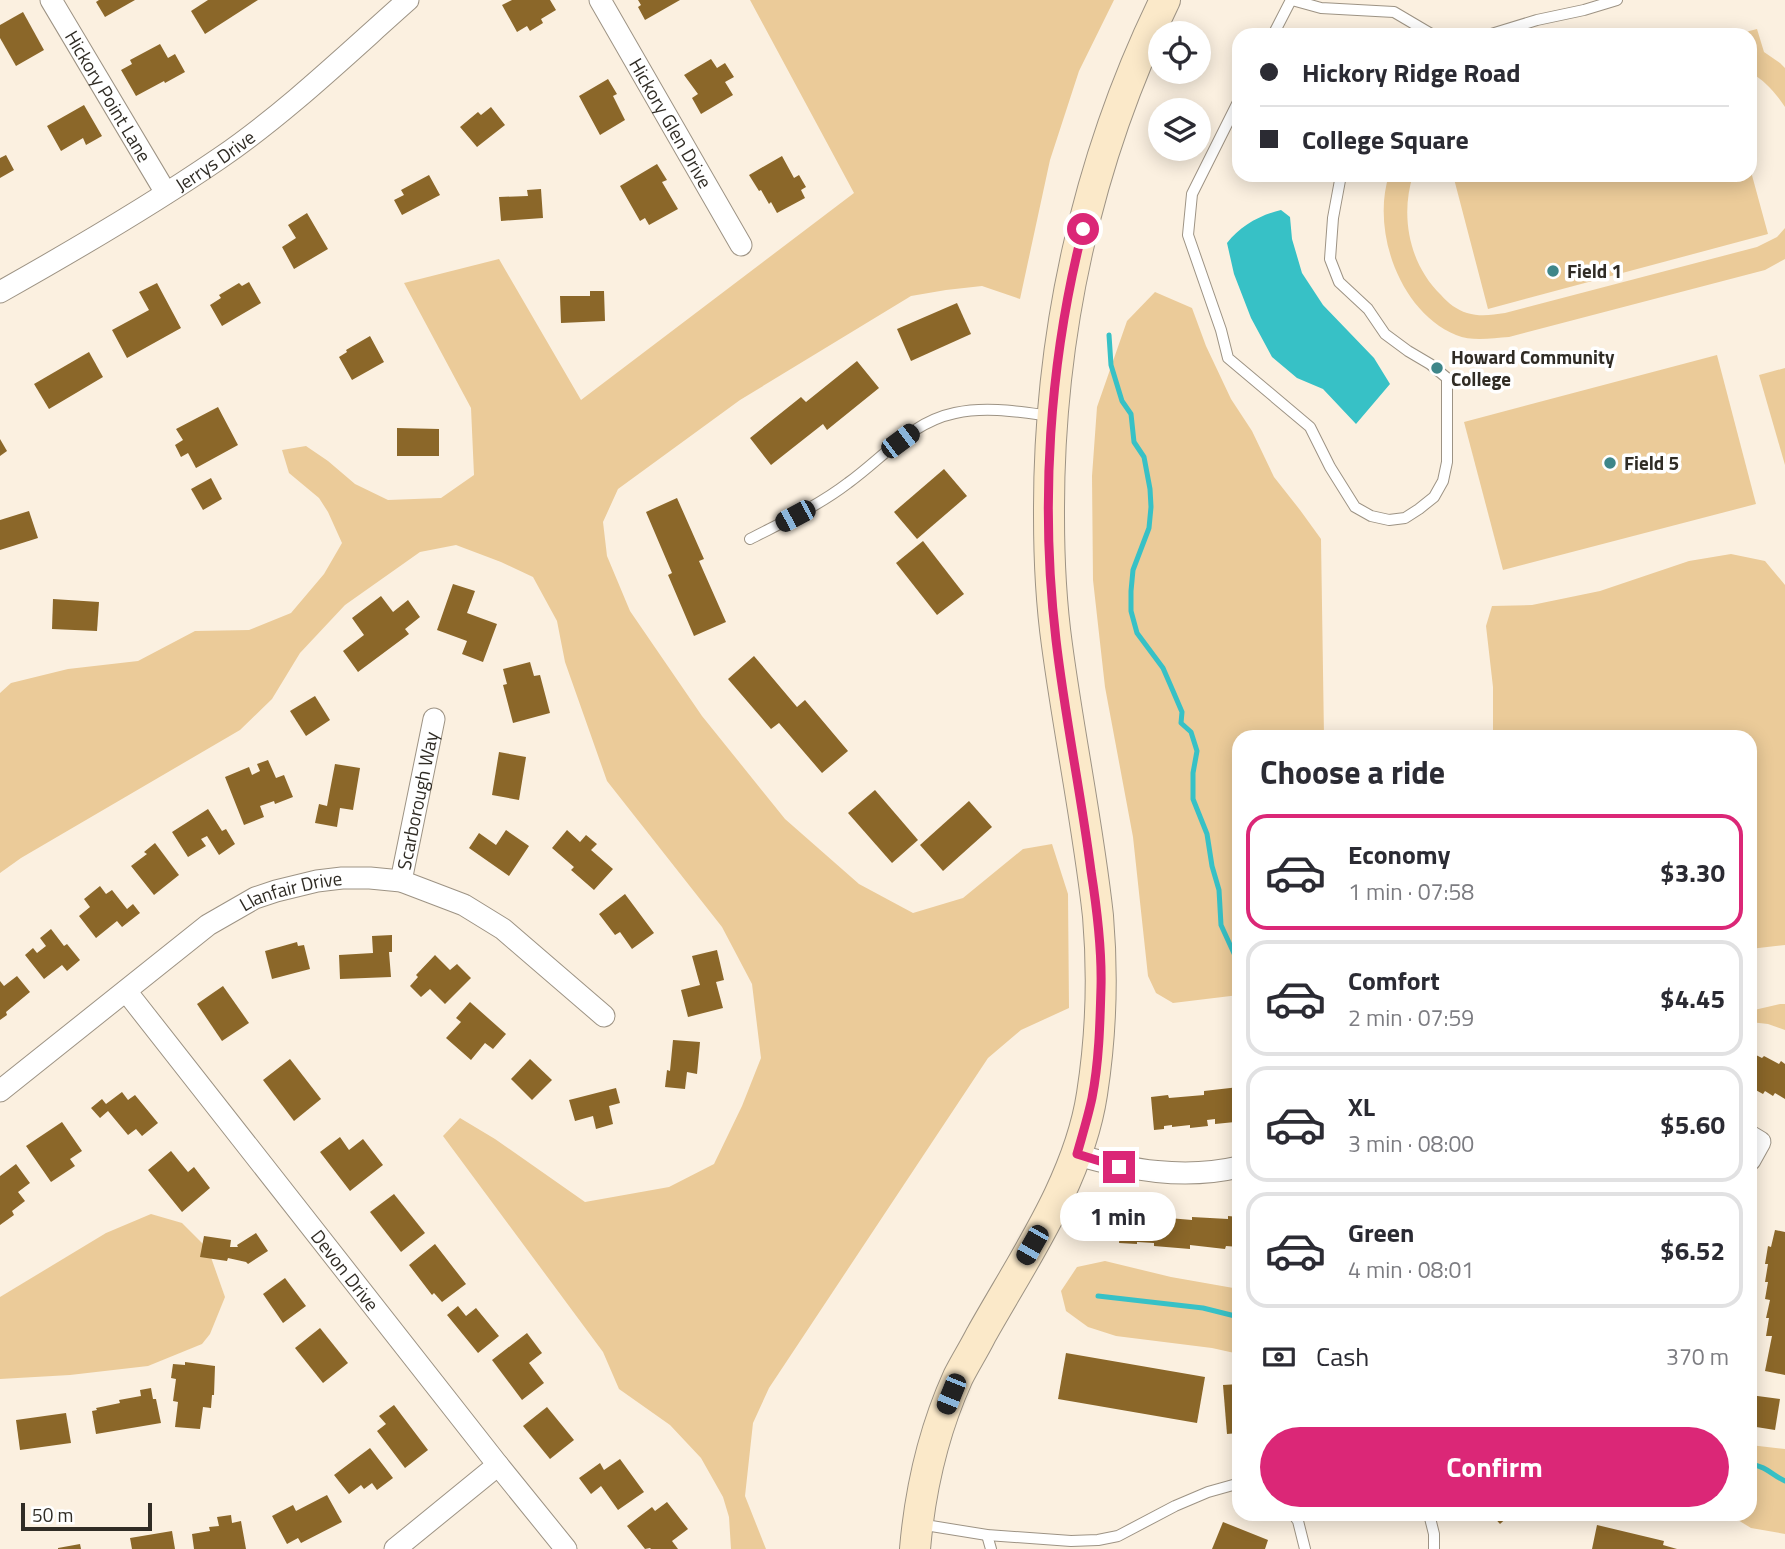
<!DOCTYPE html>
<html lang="en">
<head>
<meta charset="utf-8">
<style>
	body { margin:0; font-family:"Titillium Web",sans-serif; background:#f7f7f7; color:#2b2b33; height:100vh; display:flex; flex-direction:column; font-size:26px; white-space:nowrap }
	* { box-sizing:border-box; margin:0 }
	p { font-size:23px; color:#7c7c81 }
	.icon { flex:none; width:38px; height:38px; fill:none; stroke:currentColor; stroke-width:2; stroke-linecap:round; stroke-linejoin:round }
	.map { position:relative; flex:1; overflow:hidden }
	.sheet { position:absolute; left:1232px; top:730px; width:525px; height:791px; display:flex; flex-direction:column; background:#fff; border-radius:21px; box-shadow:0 4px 18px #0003 }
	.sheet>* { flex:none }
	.guide { position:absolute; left:1232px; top:28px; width:525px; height:154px; border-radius:21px; box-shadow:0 4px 18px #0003; display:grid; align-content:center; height:154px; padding:0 28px; background:#fff }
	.fabs { position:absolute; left:1148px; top:21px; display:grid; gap:14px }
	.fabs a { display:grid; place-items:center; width:63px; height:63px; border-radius:50%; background:#fff; box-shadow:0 4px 18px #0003; font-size:35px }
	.scale { position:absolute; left:21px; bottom:18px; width:131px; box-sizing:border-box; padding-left:7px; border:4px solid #302c25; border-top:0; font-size:19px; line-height:24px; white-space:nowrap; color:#302c25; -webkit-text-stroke:5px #fff; paint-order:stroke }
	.end { position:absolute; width:32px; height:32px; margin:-16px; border:9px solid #db2777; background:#fff; box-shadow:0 0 0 4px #fff }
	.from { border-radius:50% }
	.bubble { position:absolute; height:49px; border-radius:24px; background:#fff; box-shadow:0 4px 18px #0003; font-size:23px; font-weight:700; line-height:49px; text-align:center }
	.car { position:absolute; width:21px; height:42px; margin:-21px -10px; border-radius:9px; box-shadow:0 0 5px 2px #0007; background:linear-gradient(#222 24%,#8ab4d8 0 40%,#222 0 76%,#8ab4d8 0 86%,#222 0) }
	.guide b { display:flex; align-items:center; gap:24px; height:66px; font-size:26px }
	.guide b+b { border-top:2px solid #e1e1e2 }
	.guide i { width:18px; height:18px; background:#2b2b33 }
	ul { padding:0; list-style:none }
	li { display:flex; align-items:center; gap:21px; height:116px; margin:0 14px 10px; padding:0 14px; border:4px solid #e1e1e2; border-radius:21px }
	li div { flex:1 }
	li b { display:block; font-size:26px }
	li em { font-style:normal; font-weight:700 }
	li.current { border-color:#db2777 }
	li>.icon { width:63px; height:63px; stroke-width:1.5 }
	h2 { padding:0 28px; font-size:32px; line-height:84px }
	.pay { display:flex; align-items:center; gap:18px; height:77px; padding:0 28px; font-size:26px }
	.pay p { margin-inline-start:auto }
	.cta { display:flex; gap:14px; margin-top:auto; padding:14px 28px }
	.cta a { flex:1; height:80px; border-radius:42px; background:#db2777; color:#fff; font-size:28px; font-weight:700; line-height:80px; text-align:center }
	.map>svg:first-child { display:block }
	.green { fill:#ebcb99 }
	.water { fill:#37c1c6 }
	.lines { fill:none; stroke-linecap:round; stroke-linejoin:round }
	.stream { stroke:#37c1c6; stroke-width:5 }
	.building { fill:#8b6729 }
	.lane-casing { stroke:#9d9384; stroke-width:12 }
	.street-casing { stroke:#9d9384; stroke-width:23 }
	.secondary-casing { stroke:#9d9384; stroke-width:32 }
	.lane { stroke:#fff; stroke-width:10 }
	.street { stroke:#fff; stroke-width:21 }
	.secondary { stroke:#fbe9c9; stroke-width:30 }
	.route { stroke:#db2777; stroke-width:9 }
	.poi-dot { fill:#3e8689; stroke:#fff; stroke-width:2.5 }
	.labels { text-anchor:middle; stroke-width:7; stroke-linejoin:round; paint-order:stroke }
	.street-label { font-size:19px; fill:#302c25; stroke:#fff }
	.poi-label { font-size:19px; font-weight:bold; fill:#302c25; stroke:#fff; text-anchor:start }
</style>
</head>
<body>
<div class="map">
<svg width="1785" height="1549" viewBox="0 0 1785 1549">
	<rect width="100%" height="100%" fill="#fbf0e0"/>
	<g class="green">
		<path d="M750,0H1114L1079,71L1050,160L1020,299L982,286L946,290L911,296L740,400L618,489L603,522L607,556L630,611L702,716L785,819L859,884L913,913L963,898L1023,849L1052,844L1068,894L1069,1008L1021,1030L988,1058L769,1388L753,1423L745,1496L766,1549H731L729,1517L723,1497L701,1458L670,1425L619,1389L603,1352L443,1136L460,1118L495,1139L585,1202L669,1187L714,1164L742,1106L761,1058L752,984L722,927L607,781L565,662L557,621L533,577L501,562L456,545L420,552L345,605L300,653L272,699L240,730L21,858L0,873V693L11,683L68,669L138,661L195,631L249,630L291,613L324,574L342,543L328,512L319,498L289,473L282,450L306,446L328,461L355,484L388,500L441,498L474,475L471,408L404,283L499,259L581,400L854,193Z"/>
		<path d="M1757,29L1764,52L1780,63L1785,68V107C1775,92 1765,81 1750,72V35H1734Z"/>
		<path d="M1750,168L1768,234L1488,309L1453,175H1750Z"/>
		<path d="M1389,175H1413C1400,216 1409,264 1441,295C1448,303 1457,310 1467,313C1480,317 1492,315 1505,313L1757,247L1777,237L1785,228V259L1765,270L1509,337C1492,338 1473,342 1456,335C1400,312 1371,231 1389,175Z"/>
		<path d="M1155,292L1192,308L1206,346L1231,399L1252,431L1274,477L1300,510L1321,539L1324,737H1239V995L1173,1003L1156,993L1148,976L1133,837L1105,687L1093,580L1092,476L1097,407L1127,321Z"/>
		<path d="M1717,355L1756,504L1503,570L1464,422Z"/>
		<path d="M1785,368V465L1759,375Z"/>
		<path d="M1731,554L1765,561L1785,585V945L1750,949V737H1493V687L1486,626L1492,606L1532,605L1600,591L1689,561Z"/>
		<path d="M1780,1004H1785V1030L1768,1024L1750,1022V1011Z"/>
		<path d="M151,1214L182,1223L208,1249L225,1297L210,1334L202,1344L148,1366L70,1375L0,1379V1297L106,1233Z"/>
		<path d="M1105,1261L1171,1277L1239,1289V1354L1212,1348L1116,1336L1088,1327L1066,1311L1061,1291L1077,1267Z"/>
		<path d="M1750,1445L1785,1449V1534L1751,1528L1728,1514H1750Z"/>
	</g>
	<path class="water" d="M1281,210L1290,217L1292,239L1302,273L1323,305L1374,358L1390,384L1356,424L1323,389L1297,378L1272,357L1251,318L1234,274L1227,243C1240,226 1260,215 1281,210Z"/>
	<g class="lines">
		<g class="stream">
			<path d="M1109,335L1111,365L1122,401L1131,414L1134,442L1144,457L1150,489L1151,507L1149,528L1133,570L1131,591V611L1137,633L1163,668L1173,691L1182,712L1181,723L1191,732L1197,751L1193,773V799L1207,834L1212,866L1219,890L1221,925L1237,960L1236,993L1239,1002"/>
			<path d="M1098,1296L1203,1308L1239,1317"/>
			<path d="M1750,1464C1768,1467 1770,1474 1785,1481"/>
		</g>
	</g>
	<g class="building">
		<path d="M99,0H135L105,17L96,2Z"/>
		<path d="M208,0H258L205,34L191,11Z"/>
		<path d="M512,0H550L556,10L541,19L543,23L530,31L527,26L517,32L502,5Z"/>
		<path d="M638,0H680L645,20L638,7L641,5Z"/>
		<path d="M23,12L44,50L16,66L0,38V25Z"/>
		<path d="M160,44L168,58L175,54L185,72L165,83L164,81L136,96L121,70L132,64L130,60Z"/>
		<path d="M711,59L717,68L725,63L734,77L725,82L733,95L701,114L692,98L698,94L684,75Z"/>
		<path d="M608,79L617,94L613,96L625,120L600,135L579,96Z"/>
		<path d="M84,105L102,136L86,145L83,138L61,151L47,126Z"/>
		<path d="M491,107L505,125L477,147L460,127L478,112L481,115Z"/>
		<path d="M6,155L14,170L0,178V158Z"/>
		<path d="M782,156L794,178L799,175L806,187L801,190L805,198L777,213L771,202L769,204L761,190L759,191L749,175Z"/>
		<path d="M657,164L667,180L662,182L678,209L649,225L645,218L640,221L620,186Z"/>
		<path d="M429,175L440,195L402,215L394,200L404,195L401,190Z"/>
		<path d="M541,189L543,218L501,221L499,197L528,196L527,190Z"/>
		<path d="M307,213L328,249L294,269L282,247L296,238L288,225Z"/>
		<path d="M249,282L261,303L222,326L210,305L221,298L219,295L239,283L242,286Z"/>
		<path d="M157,283L181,328L127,358L112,330L149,310L139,292Z"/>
		<path d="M590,291H604L605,321L561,323L560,296H590Z"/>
		<path d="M957,303L971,334L911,361L897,329Z"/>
		<path d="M370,336L384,362L352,380L339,357L347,352L346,350Z"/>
		<path d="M89,352L103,377L49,409L34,384Z"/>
		<path d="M857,361L879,388L827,430L823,424L771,465L750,438L801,397L806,402Z"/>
		<path d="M218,407L238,445L196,468L188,453L181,457L175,445L183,440L176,429Z"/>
		<path d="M397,428L439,429V456H397Z"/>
		<path d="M0,439L7,451L0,456Z"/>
		<path d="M944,469L967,496L917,539L894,512Z"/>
		<path d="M211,478L222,499L203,510L191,489Z"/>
		<path d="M677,498L704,559L699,561L726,622L694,636L668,575L672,573L646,512Z"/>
		<path d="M29,511L38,538L0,550V520Z"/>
		<path d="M923,541L964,594L937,615L896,563Z"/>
		<path d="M453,584L475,591L467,613L497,624L483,662L462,654L467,641L437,630Z"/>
		<path d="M381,596L393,612L408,600L420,617L405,629L409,634L358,672L343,651L364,635L352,618Z"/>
		<path d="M53,599L99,602L97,631L52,629Z"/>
		<path d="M754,656L797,707L805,700L848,751L822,773L779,723L771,729L728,679Z"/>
		<path d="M530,662L534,676L540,675L550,713L513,723L503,685L507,684L503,669Z"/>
		<path d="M315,696L330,720L306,736L290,711Z"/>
		<path d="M499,752L526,757L519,800L492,795Z"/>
		<path d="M268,760L276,778L284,775L293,797L275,804L274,801L260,806L264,817L244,825L225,777L249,767L252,775L260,771L257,764Z"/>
		<path d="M335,764L360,768L353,810L340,808L337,827L315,823L319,804L327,806Z"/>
		<path d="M875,790L918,840L892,863L848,813Z"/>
		<path d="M969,801L992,827L943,871L920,845Z"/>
		<path d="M208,809L222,831L226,829L235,844L219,855L207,836L201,839L206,846L188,857L172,832Z"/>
		<path d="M506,830L529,846L509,876L469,848L479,833L496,845Z"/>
		<path d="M567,830L580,842L586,835L597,844L591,850L613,869L594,890L571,870L574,867L552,848Z"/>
		<path d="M155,843L179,875L154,895L131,866L147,854L144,852Z"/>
		<path d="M100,886L106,894L112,890L127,909L133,904L140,913L122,927L117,921L96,938L79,916L90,907L84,899Z"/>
		<path d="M625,894L654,933L632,949L620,932L615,935L599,914Z"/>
		<path d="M51,929L64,946L67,944L80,960L67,971L62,965L44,979L25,955L33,948L37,953L46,946L40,938Z"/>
		<path d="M392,935V952H389L391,977L340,979L339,955L373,953L372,936Z"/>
		<path d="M297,942L298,946L304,945L310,969L272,979L265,951Z"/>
		<path d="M717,950L724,980L716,982L723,1008L688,1017L681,990L700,985L692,956Z"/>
		<path d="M435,955L450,970L457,964L471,978L445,1004L430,989L421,997L410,986L418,977L416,975Z"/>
		<path d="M17,976L30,992L6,1012L7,1015L0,1020V981L4,986Z"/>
		<path d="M223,986L249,1023L222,1041L197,1004Z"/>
		<path d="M470,1002L506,1034L493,1049L485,1043L471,1060L446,1038L461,1022L456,1018Z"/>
		<path d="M673,1040L700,1042L697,1074L687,1072L685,1089L665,1087L667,1070L670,1071Z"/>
		<path d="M1750,1052L1762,1058L1764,1056L1779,1064L1781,1061L1785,1064V1099L1775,1093L1773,1096L1765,1091L1763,1094L1750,1087Z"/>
		<path d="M290,1059L321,1099L294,1121L263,1080Z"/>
		<path d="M530,1059L552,1080L532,1100L511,1079Z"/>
		<path d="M1239,1087V1118L1234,1119L1235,1122L1215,1124V1119L1207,1120L1208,1126L1190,1128V1125L1172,1127V1125L1164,1126V1129L1154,1130L1151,1097L1168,1095L1169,1098L1204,1095V1091Z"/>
		<path d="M616,1088L620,1103L609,1106L613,1124L596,1129L593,1116L575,1121L569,1100Z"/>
		<path d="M122,1092L128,1100L135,1095L158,1123L142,1136L136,1129L128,1135L108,1111L100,1118L91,1108L102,1099L106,1104Z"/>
		<path d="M62,1122L82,1151L70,1159L75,1166L51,1182L26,1146Z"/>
		<path d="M340,1137L349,1150L363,1139L383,1165L350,1191L320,1152Z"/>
		<path d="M171,1151L188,1172L194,1167L210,1188L182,1212L148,1170Z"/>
		<path d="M16,1164L30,1183L18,1192L25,1201L12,1211L14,1215L0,1225V1176Z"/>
		<path d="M394,1194L425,1233L401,1252L370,1212Z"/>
		<path d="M1122,1209L1128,1210V1214L1139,1215V1211L1157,1213V1217L1192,1220V1217L1228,1219V1216L1239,1217V1247L1226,1246L1225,1249L1190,1245V1249L1154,1246V1243L1137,1242V1244L1119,1243Z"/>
		<path d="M1775,1230L1785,1232V1375L1765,1371L1772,1336H1766L1769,1318H1766L1770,1300L1765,1299L1768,1282H1765L1768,1264H1765L1768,1246L1771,1247Z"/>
		<path d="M256,1233L268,1251L248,1264L246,1262L228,1258L227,1261L200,1257L204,1236L231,1240L230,1247H238L237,1245Z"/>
		<path d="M435,1244L466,1284L442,1302L434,1293L432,1295L409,1265Z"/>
		<path d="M285,1278L306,1306L283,1323L263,1294Z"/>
		<path d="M458,1306L466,1316L476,1308L499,1336L478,1353L447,1315Z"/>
		<path d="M320,1328L348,1363L323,1383L295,1348Z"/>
		<path d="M527,1333L542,1353L529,1363L544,1383L522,1400L492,1360Z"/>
		<path d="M1066,1353L1205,1377L1197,1423L1058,1399Z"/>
		<path d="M185,1362L215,1366L214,1395H212L211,1408L203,1407L200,1429L175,1427L178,1402L173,1401L176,1379L171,1378L173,1364L185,1365Z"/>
		<path d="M1239,1384V1433L1227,1434L1223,1385Z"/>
		<path d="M151,1388L153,1399H156L161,1423L96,1434L92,1411L97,1410L96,1408L120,1403L119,1400L141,1396L140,1390Z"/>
		<path d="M1750,1395L1780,1399L1775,1430L1750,1426Z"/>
		<path d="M394,1405L428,1450L405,1468L377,1431L386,1424L379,1416Z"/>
		<path d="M547,1407L574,1440L550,1459L523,1426Z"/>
		<path d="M66,1413L71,1443L20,1450L16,1420Z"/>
		<path d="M370,1448L393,1478L377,1490L372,1483L364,1489L361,1485L349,1494L334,1475Z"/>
		<path d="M620,1459L644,1492L618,1510L601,1486L591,1494L579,1478L600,1463L604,1470Z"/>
		<path d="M327,1495L342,1522L301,1543L298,1538L287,1544L272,1516L293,1505L296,1511Z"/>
		<path d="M667,1502L688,1529L672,1541L678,1549H651L650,1548L645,1549L627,1526L652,1507L655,1511Z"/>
		<path d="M1491,1514H1511L1500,1524Z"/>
		<path d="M231,1515L232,1523L241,1521L246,1549H194L192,1534L210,1531L209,1527L219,1526L217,1517Z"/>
		<path d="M1223,1522L1268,1540L1265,1549H1212Z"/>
		<path d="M1597,1525L1664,1541L1663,1545L1677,1549H1592Z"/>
		<path d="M172,1531L175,1549H132L130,1538Z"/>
		<path d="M80,1544L81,1549H58V1548Z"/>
	</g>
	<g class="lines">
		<g class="lane-casing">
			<g id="lane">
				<path d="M1292,0L1321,8L1394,12L1433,35"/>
				<path d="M1273,35L1291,0"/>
				<path d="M1488,35L1537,20L1584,10L1617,0"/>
				<path d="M1239,100L1192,194L1188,235L1221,330L1228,358L1310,427L1330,467L1355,507L1371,516L1389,520L1405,518L1419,509L1434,497L1443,481L1447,462V378L1430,364L1408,351L1385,334L1368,309L1339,282L1330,259L1333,218L1341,175"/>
				<path d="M750,539C783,522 818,506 848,483C883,458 911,422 955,413C987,406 1020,412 1051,416"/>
				<path d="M1293,1514L1298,1521L1305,1549"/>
				<path d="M1429,1514L1434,1534V1549"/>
				<path d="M919,1524L987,1535L1071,1541L1098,1540L1118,1536L1175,1506L1208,1492L1233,1485H1239"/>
				<path d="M987,1535L991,1549"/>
			</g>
		</g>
		<g class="street-casing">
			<g id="street">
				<path id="s1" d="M51,0L166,193"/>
				<path id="s2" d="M600,0L741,245"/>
				<path id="s3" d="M0,292C73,251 150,206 220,158C287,112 347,54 408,0"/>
				<path id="s4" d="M401,881L434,719"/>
				<path id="s5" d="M126,991L498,1465L566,1549"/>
				<path id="s6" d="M0,1091L208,925L255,898L276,891L317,881L342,878H370L401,881L464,905L503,929L604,1016"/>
				<path d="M1750,1136L1760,1142L1750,1160"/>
				<path d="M1077,1155C1130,1170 1183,1180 1239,1167"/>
				<path d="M395,1549L498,1465"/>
			</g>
		</g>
		<g class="secondary-casing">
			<path id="secondary" d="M915,1549C920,1491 934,1430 958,1377C965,1363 974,1349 981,1335C1023,1260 1079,1180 1092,1094C1101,1036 1103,975 1098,916C1088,825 1069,735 1057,645C1051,602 1049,559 1049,516C1048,338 1087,159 1165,0"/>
		</g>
		<use href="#lane" class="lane"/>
		<use href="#street" class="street"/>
		<use href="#secondary" class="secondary"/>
	</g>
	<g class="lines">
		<path class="route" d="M1083,229C1049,362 1040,504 1056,640C1065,717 1081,794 1091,871C1097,909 1102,948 1101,987C1100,1024 1099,1062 1092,1098C1088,1117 1082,1136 1077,1154L1119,1167"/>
	</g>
	<g class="poi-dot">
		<circle cx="1553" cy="271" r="7"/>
		<circle cx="1437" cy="368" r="7"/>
		<circle cx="1610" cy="463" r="7"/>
	</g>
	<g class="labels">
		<g class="street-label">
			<text dy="7" stroke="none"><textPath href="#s1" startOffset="112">Hickory Point Lane</textPath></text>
			<text dy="7" stroke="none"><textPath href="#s2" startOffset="142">Hickory Glen Drive</textPath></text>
			<text dy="7" stroke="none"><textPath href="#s3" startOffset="252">Jerrys Drive</textPath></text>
			<text dy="7" stroke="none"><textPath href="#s4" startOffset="82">Scarborough Way</textPath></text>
			<text dy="7" stroke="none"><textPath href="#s6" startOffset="357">Llanfair Drive</textPath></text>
			<text dy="7" stroke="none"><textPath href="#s5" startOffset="355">Devon Drive</textPath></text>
		</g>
		<g class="poi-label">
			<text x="1567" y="278">Field 1</text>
			<text x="1451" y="364">Howard Community<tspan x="1451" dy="22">College</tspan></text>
			<text x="1624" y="470">Field 5</text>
		</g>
	</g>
</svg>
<div class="fabs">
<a><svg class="icon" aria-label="locate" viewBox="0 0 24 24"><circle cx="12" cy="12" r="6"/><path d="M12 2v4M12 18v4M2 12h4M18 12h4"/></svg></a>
<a><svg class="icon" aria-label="layers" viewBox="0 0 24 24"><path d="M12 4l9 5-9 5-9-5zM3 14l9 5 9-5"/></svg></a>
</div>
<div class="scale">50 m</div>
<i class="end from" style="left:1083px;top:229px"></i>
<i class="end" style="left:1119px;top:1167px"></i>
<div class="bubble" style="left:1060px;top:1192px;width:116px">1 min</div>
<i class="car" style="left:900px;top:441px;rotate:53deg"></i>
<i class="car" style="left:795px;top:516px;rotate:242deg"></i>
<i class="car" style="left:1032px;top:1245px;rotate:210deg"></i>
<i class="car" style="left:951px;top:1394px;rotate:202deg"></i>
<div class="guide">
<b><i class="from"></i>Hickory Ridge Road</b>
<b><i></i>College Square</b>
</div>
<section class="sheet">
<h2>Choose a ride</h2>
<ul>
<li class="current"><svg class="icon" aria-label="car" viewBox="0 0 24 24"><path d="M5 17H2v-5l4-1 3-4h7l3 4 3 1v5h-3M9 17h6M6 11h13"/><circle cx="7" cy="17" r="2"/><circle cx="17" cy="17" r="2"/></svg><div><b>Economy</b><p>1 min · 07:58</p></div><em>$3.30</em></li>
<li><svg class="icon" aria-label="car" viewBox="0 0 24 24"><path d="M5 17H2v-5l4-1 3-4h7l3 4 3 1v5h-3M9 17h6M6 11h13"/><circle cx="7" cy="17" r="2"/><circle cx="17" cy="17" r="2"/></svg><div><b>Comfort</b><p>2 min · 07:59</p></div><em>$4.45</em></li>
<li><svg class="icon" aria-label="car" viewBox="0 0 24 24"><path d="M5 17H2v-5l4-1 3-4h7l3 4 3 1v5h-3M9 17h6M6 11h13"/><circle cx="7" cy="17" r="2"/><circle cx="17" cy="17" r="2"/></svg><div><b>XL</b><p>3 min · 08:00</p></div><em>$5.60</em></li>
<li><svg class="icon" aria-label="car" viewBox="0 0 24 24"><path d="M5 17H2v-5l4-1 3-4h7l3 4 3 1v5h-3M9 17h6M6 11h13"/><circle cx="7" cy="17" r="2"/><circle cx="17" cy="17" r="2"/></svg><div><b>Green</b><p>4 min · 08:01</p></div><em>$6.52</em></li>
</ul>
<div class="pay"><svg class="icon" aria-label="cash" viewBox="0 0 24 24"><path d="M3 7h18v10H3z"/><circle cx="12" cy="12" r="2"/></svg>Cash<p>370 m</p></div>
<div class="cta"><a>Confirm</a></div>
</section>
</div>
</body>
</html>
